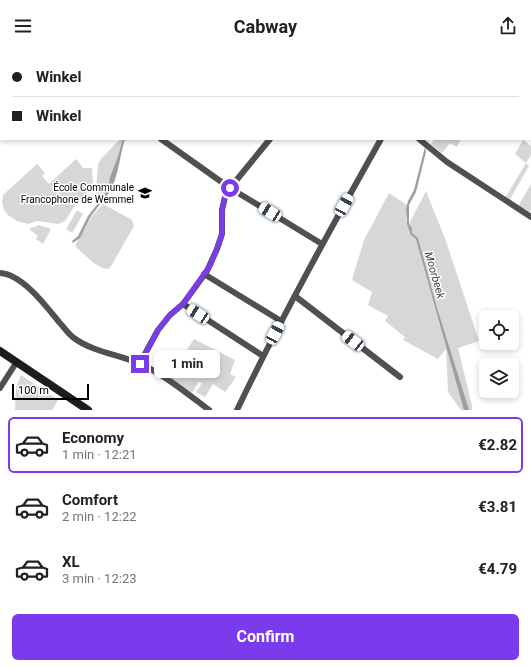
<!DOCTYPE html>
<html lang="en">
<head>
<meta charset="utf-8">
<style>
	body { margin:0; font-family:Roboto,sans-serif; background:#f6f6f6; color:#202124; height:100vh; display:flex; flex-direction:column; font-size:15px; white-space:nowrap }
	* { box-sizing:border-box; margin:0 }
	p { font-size:13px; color:#757577 }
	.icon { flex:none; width:22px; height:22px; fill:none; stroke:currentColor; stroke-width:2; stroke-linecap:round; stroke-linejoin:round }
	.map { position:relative; height:358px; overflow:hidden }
	.side { display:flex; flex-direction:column; background:#fff; flex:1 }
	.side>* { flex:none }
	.banner { position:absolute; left:0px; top:0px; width:531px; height:88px; box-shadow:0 2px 6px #0003; display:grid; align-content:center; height:88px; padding:0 12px; background:#fff }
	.buttons { position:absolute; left:479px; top:258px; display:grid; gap:8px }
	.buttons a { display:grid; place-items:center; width:40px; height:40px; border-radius:6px; background:#fff; box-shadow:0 2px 6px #0003; font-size:20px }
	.scale { position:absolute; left:12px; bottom:10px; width:77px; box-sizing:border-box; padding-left:4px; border:2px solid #000; border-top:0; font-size:11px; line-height:14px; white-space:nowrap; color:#000; -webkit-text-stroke:3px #fff; paint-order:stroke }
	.end { position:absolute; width:18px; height:18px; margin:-9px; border:5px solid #7c3aed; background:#fff; box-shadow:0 0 0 2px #fff }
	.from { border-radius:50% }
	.bubble { position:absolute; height:28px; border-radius:6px; background:#fff; box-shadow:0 2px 6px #0003; font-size:13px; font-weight:700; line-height:28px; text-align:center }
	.car { position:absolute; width:12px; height:24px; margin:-12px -6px; border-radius:5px; box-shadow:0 0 3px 1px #0007; background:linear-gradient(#fff 24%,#345 0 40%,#fff 0 76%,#345 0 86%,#fff 0) }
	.banner b { display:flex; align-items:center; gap:14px; height:38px; font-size:15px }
	.banner b+b { border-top:1px solid #e0e0e0 }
	.banner i { width:10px; height:10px; background:#202124 }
	ul { padding:7px 0 0; list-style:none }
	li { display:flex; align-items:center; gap:12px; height:56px; margin:0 8px 6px; padding:0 4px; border:2px solid transparent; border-radius:6px }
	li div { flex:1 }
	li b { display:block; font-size:15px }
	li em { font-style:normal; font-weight:700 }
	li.active { border-color:#7c3aed }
	li>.icon { width:36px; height:36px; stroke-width:1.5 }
	.action { display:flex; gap:8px; margin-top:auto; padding:8px 12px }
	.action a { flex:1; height:46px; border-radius:6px; background:#7c3aed; color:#fff; font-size:16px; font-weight:700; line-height:46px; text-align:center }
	header { display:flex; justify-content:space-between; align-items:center; height:52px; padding:0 12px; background:#fff; font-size:18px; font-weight:700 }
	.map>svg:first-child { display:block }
	.green { fill:#d7d7d7 }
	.water { fill:#9e9e9e }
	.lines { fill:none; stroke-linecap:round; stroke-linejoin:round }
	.street { stroke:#505050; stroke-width:6 }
	.secondary { stroke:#1d1d1d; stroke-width:8 }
	.route { stroke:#7c3aed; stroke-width:5 }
	.labels { text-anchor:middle; stroke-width:3; stroke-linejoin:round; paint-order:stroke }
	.poi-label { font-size:10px; fill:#000; stroke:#fff; text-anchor:end }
	.water-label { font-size:11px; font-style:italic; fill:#3f3f3f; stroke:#fff }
</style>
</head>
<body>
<header><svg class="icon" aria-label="menu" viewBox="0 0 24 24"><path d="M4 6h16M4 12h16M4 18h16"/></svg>Cabway<svg class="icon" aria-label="share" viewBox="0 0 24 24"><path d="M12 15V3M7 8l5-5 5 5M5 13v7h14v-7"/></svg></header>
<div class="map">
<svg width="531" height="358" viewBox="0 0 531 358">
	<rect width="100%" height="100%" fill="#fff"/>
	<g class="green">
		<path d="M120,87H123L117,107L110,125L108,138L101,147L97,144L96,138L98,112L101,107Z"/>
		<path d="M433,87H461L457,95L450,91L442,101L431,92L434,88Z"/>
		<path d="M523,88L531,94V103L526,111L529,114L509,149L505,146L526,111L515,102Z"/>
		<path d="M76,107L83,116H92L93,131L89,139L77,150L65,169L58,172L37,169L28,172L17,169L8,163L4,158L2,151L3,143L37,112L45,121L42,124L49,132Z"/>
		<path d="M531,132V158L529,161L518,154Z"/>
		<path d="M426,139L446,189L479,289L458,296L472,354V358H461L448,340L446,297L438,307L403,288L405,285L385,269L388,264L368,253L372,240L352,228L364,188L389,141L407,153L406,168L408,174Z"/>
		<path d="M103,152L132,168L134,174L110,216C101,221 82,200 75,194L92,164Z"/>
		<path d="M77,158L83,162L72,181L66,177Z"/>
		<path d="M39,173L51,177L43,192L36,187L38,184L29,177Z"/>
		<path d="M194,287L235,308L230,322L236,325L225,340L213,332L205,345L196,340L202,331L199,330L192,341L169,325Z"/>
		<path d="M21,323L58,348L52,358H15L16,336Z"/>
	</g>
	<g class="water">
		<path d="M123,87H125C119,105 118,135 103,148L101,147L108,137L110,125L117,107Z"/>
		<path d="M425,95L426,100L416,140L409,153V172L412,176V181L418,186L437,256L469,358H464L416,187L411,183L407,172L406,157L408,149L414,138Z"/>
		<path d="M99,150L101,151L91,164L80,186L73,191L72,189L78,184L88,164Z"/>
	</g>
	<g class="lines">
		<g class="street">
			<path d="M82,0L83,1"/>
			<path d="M92,1L93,0"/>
			<path d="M354,1L355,0"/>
			<path d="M0,54L1,53"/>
			<path d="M161,87L230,136L322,192"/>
			<path d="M419,87L447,110L531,165"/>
			<path d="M0,221C22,222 46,254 59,270C64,275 68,282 74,286C91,299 119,303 138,311C161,320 189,343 209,358"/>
			<path d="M204,222L281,269"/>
			<path d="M295,244L400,325"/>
			<path d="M183,252L263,304"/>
			<path d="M140,311L158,278L170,263L183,252L207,219L217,197L222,182V158L225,145L230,136L270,87"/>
			<path d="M0,336L16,311"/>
			<path d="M237,358C281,266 331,176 381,87"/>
		</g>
		<path class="secondary" d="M0,299L88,358"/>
	</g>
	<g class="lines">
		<path class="route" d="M140,312L158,278L170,263L183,252L211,212L222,182V158L225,145L230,136"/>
	</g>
	<defs>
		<g id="school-bare" transform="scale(1.08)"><path d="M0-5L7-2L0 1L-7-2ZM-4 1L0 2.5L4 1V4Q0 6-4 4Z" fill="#000" stroke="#fff" stroke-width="2.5" paint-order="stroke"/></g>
	</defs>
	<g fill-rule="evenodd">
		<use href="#school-bare" x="145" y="141"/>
	</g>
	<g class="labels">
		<g class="poi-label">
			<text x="134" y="139">École Communale<tspan x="134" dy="12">Francophone de Wemmel</tspan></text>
		</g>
		<g class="water-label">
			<text transform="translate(435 223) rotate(74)" y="4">Moorbeek</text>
		</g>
	</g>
</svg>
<div class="buttons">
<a><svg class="icon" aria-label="locate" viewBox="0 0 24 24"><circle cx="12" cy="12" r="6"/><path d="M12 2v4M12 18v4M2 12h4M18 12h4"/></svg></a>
<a><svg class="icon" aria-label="layers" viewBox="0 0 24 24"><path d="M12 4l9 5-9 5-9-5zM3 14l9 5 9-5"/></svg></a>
</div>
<div class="scale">100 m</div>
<i class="end from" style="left:230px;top:136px"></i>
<i class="end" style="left:140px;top:312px"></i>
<div class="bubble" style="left:154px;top:298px;width:66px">1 min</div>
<i class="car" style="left:344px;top:153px;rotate:29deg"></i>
<i class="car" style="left:270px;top:160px;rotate:301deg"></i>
<i class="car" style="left:198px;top:262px;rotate:303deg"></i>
<i class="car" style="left:275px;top:281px;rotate:28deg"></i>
<i class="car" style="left:353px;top:289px;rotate:308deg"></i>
<div class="banner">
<b><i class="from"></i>Winkel</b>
<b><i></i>Winkel</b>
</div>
</div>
<section class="side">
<ul>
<li class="active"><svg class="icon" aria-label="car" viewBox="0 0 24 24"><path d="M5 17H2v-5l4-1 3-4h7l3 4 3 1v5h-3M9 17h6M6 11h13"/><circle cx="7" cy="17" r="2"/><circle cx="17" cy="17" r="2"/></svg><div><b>Economy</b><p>1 min · 12:21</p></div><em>€2.82</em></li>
<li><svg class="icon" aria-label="car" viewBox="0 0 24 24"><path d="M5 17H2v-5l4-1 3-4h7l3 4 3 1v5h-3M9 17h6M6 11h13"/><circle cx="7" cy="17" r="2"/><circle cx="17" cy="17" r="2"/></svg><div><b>Comfort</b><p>2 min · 12:22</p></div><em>€3.81</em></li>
<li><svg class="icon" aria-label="car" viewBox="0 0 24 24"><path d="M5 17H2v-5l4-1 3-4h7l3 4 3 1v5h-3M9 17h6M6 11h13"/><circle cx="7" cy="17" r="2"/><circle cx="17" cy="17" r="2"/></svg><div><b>XL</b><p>3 min · 12:23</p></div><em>€4.79</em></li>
</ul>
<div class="action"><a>Confirm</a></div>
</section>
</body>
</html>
